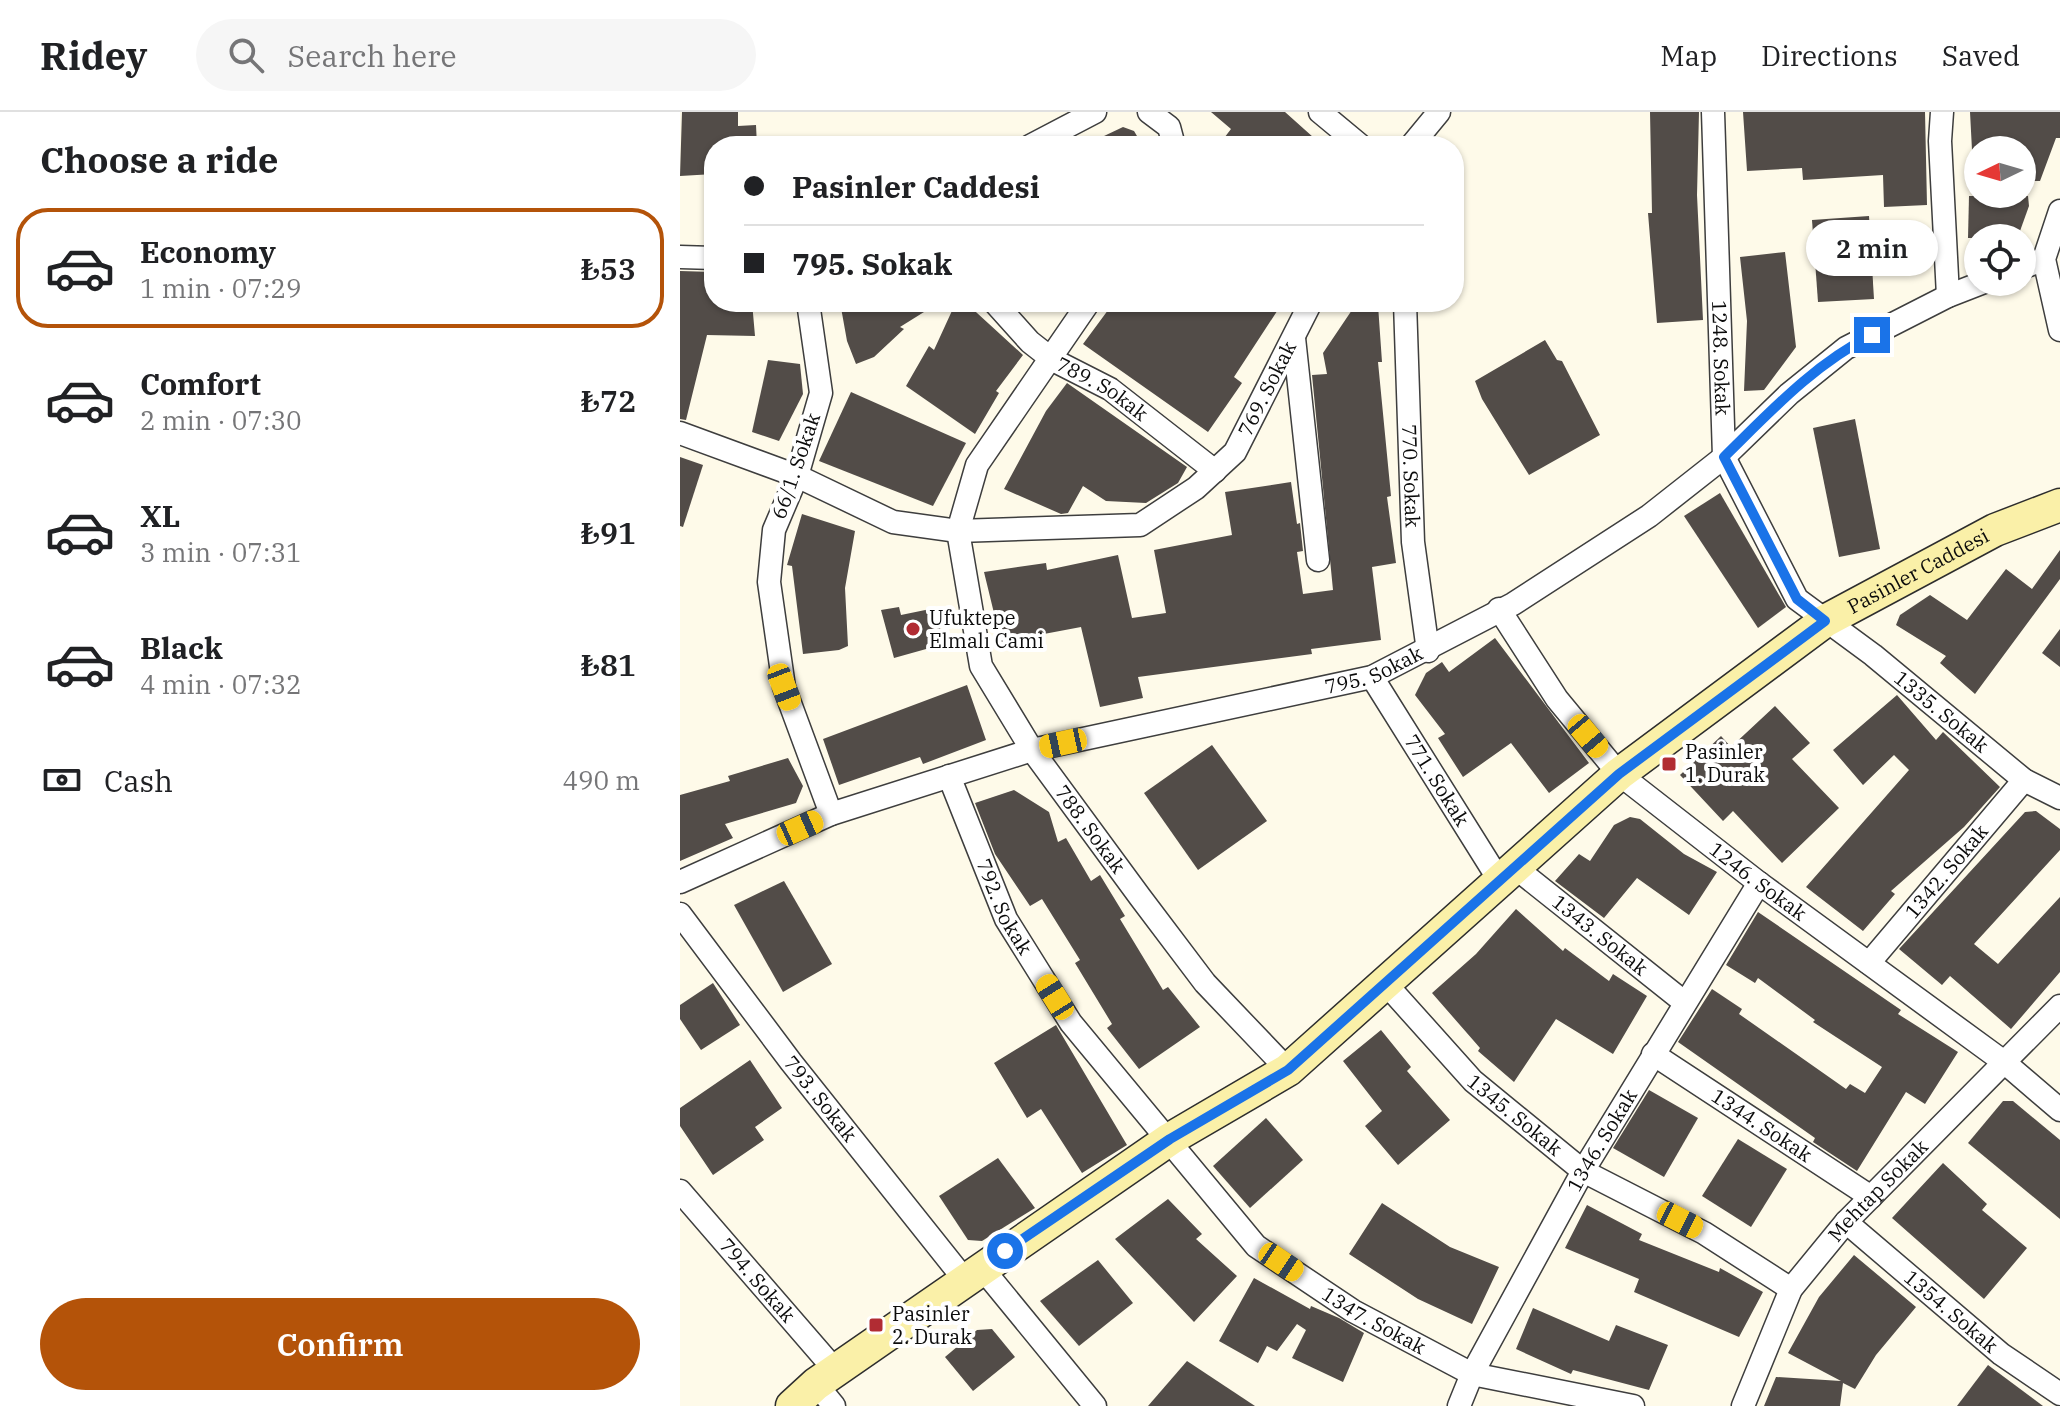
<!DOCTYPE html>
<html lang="en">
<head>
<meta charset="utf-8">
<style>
	body { margin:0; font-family:"IBM Plex Serif",serif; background:#f6f6f6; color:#202124; height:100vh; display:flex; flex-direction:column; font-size:30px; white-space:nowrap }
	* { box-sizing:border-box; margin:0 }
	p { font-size:26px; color:#757577 }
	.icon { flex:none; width:44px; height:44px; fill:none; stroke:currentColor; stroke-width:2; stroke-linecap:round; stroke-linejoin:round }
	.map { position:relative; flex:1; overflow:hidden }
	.drawer { display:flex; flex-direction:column; background:#fff; width:680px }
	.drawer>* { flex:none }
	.hud { position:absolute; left:24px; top:24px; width:760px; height:176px; border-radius:32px; box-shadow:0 2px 6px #0004; display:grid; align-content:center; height:176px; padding:0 40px; background:#fff }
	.needle { width:52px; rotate:265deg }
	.tools { position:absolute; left:1284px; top:24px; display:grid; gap:16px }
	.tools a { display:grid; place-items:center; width:72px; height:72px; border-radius:50%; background:#fff; box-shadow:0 2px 6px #0004; font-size:40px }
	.end { position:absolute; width:36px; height:36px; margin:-18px; border:10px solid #1a73e8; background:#fff; box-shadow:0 0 0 4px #fff }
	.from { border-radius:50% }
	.bubble { position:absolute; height:56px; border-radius:28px; background:#fff; box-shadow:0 2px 6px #0004; font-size:26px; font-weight:600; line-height:56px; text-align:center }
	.car { position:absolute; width:24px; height:48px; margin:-24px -12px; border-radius:10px; box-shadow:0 0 6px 2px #0007; background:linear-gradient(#f5c518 24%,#345 0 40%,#f5c518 0 76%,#345 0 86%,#f5c518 0) }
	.hud b { display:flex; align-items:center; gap:28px; height:76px; font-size:30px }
	.hud b+b { border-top:2px solid #e0e0e0 }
	.hud i { width:20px; height:20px; background:#202124 }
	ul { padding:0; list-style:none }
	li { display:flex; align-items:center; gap:24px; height:120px; margin:0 16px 12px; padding:0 24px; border:4px solid transparent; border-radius:32px }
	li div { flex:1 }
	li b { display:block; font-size:30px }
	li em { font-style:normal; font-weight:600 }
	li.selected { border-color:#b45309 }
	li>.icon { width:72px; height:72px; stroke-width:1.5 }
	h2 { padding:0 40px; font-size:36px; line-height:96px }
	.pay { display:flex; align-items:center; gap:20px; height:88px; padding:0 40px; font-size:30px }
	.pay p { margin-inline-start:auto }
	.action { display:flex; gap:16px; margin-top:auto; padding:16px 40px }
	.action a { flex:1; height:92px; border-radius:48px; background:#b45309; color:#fff; font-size:32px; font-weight:600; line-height:92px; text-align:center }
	header { display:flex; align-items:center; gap:48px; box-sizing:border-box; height:112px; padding:0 40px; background:#fff; border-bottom:2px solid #e0e0e0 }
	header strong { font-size:38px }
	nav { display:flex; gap:44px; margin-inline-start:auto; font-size:28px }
	.search { width:560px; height:72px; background:#f6f6f6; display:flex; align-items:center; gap:20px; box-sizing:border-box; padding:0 28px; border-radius:44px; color:#757577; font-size:30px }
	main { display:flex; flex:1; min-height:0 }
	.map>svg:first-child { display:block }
	.building { fill:#524c48 }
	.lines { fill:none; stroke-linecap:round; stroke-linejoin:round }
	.street-casing { stroke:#3e3e3e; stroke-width:25 }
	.secondary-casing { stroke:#2d2d2d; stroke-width:35 }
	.street { stroke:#fff; stroke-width:22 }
	.secondary { stroke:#faf0a8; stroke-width:32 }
	.route { stroke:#1a73e8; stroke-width:10 }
	.poi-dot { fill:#b12c33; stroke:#fff; stroke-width:3 }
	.labels { text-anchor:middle; stroke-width:8; stroke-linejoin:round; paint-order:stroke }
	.street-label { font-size:20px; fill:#0b0b0b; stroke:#fff }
	.poi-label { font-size:20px; fill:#0b0b0b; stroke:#fff; text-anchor:start }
</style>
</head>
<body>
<header>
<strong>Ridey</strong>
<div class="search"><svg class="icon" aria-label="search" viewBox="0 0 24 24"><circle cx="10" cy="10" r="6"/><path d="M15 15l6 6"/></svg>Search here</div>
<nav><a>Map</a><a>Directions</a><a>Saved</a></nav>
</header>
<main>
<section class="drawer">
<h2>Choose a ride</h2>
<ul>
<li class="selected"><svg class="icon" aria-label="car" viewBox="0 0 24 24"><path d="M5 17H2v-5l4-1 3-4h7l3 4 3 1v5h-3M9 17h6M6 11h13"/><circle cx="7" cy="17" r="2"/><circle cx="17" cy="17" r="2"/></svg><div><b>Economy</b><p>1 min · 07:29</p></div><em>₺53</em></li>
<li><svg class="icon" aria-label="car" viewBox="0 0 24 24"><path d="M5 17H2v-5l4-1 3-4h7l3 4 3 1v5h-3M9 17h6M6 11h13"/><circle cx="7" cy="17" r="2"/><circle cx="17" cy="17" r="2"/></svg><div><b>Comfort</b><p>2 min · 07:30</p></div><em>₺72</em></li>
<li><svg class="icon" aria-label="car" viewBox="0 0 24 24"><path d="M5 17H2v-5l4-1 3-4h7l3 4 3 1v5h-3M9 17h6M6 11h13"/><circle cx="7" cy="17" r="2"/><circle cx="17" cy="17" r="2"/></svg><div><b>XL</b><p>3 min · 07:31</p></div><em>₺91</em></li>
<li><svg class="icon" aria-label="car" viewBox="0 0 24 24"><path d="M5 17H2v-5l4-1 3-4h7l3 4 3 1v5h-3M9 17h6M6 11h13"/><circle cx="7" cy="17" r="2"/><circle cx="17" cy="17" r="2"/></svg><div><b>Black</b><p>4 min · 07:32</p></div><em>₺81</em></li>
</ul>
<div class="pay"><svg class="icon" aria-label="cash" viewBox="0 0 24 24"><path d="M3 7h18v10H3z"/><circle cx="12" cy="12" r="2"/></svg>Cash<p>490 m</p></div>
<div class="action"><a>Confirm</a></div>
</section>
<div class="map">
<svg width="1380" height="1294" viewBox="0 0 1380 1294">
	<rect width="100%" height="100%" fill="#fefae9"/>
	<g class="building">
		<path d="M2,0H58V14L76,13L77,34H34V62L0,64Z"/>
		<path d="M531,0H605L643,34H538L551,17Z"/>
		<path d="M970,0H1019L1017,83L1023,208L977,211L968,101H972Z"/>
		<path d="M1063,0H1245L1247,93L1204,95L1203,63L1123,68L1122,56L1067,59Z"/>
		<path d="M1290,0H1380V26H1376L1360,69H1342V38H1292Z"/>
		<path d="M443,15L454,19L463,34H403Z"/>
		<path d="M1289,84H1348L1349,94L1340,119L1327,126H1288Z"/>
		<path d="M1189,104L1194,187L1138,190L1132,108Z"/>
		<path d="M1105,140L1116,235L1084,278L1064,279L1067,209L1060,145Z"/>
		<path d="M0,159L34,160V190H72L75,224L27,223L6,308L0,307Z"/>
		<path d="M160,190H260L220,215L224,217L194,245L176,252L167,229Z"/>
		<path d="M276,190H285L343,243L316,279L319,281L295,322L226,274L249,234L254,238Z"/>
		<path d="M434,190H603L554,265L562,271L528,320L403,232Z"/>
		<path d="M698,193L702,250H698L711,384L707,385L716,451L692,455L701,528L631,537L632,542L458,565L463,586L420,595L401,515L321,530L304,460L366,451L367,458L438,443L452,506L486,501L474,438L552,423L545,380L611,370L617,412L620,411L623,439L617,440L623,482L653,478L632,263L647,262L643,241L674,195Z"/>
		<path d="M865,228L877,248L882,249L920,323L849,363L802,287L795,269Z"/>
		<path d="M88,248L120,252L123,282L99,329L72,320Z"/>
		<path d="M387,271L507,355L498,371L466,391L426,389L403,374L388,401L381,402L324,377L366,299Z"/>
		<path d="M171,280L286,331L253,394L139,349Z"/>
		<path d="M1175,307L1200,437L1159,445L1133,316Z"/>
		<path d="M0,345L23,353L3,415L0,414Z"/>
		<path d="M1040,381L1106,495L1078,516L1004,404Z"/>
		<path d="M122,402L175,419L165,476L168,534L159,538L123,542L112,454L107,453Z"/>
		<path d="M1380,438V467L1295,582L1260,551L1266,544L1216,513L1220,503L1250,483L1287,508L1326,457L1352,477Z"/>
		<path d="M219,495L221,503L255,496L264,532L214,546L201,498Z"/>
		<path d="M1380,517V555L1362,541Z"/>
		<path d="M815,526L909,651L869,681L831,631L783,665L758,626L765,622L735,583L746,561L762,550L769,560Z"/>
		<path d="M287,573L306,628L243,652L240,645L159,673L143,627Z"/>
		<path d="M1217,583L1256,628L1263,620L1320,675L1284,715L1211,779L1215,782L1183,819L1126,775L1229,658L1214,643L1183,673L1153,638Z"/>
		<path d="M1095,594L1130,631L1112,647L1159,696L1102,751L1053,699L1043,709L1000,663L1041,624L1051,635Z"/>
		<path d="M532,633L587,709L518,758L464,681Z"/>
		<path d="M108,646L123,674L116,691L45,712L53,726L0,749V683L50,669L48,664Z"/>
		<path d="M334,678L369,700L378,730L386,726L411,769L420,763L445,804L440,807L483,878L488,875L520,915L459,957L427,916L432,912L395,851L400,848L362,787L350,794L315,742L295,691Z"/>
		<path d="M1356,699L1380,717V738L1294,832L1318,852L1380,785V860L1331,917L1270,864L1262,873L1219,837L1345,700Z"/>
		<path d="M950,705L960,707L1004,742L1037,760L1009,803L957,766L924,806L875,769L899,742L910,749L934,713Z"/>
		<path d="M104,769L152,852L103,880L54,793Z"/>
		<path d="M836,797L883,839L885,836L929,869L933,862L967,884L933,942L876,907L834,970L798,939L800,936L752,881L796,842Z"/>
		<path d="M1078,800L1221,898L1218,902L1278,940L1245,992L1226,980L1177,1059L1133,1030L1135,1026L998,930L1032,877L1062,897L1059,902L1166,977L1170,972L1185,981L1202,955L1133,910L1135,908L1078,866L1075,871L1046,853Z"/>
		<path d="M33,871L60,913L21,938L0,907V893Z"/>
		<path d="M376,913L447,1033L402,1061L361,997L347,1006L314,951Z"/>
		<path d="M701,918L731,955L727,959L770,1008L718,1053L685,1014L702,999L663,949Z"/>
		<path d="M70,948L102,996L75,1015L84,1028L33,1063L0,1014V996Z"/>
		<path d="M969,978L1018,1006L984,1065L933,1036Z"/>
		<path d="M1323,989H1333L1380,1028V1107L1288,1031Z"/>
		<path d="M586,1006L623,1048L570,1096L533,1054Z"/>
		<path d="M1058,1027L1107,1057L1071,1115L1022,1084Z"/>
		<path d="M318,1046L355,1096L302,1129L288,1128L259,1084Z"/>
		<path d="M1263,1051L1307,1092L1302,1098L1347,1136L1304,1187L1212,1106Z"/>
		<path d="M488,1087L522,1122L516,1127L557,1164L514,1210L435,1127Z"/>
		<path d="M702,1091L770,1135L819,1155L792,1212L738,1187L669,1142Z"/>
		<path d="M907,1093L962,1122L959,1128L1039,1160L1040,1156L1083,1180L1059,1225L954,1180L959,1167L885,1136Z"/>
		<path d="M1174,1143L1236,1195L1196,1243L1175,1277L1163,1271L1160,1294H1084L1096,1265L1161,1269L1108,1241L1139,1185Z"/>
		<path d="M418,1148L453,1191L399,1234L360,1189Z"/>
		<path d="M574,1166L630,1197L631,1194L659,1206L684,1221L663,1270L612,1246L626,1218L617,1212L597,1239L587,1234L578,1251L539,1229Z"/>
		<path d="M853,1196L929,1229L936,1213L988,1233L969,1278L893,1258L891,1262L836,1237Z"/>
		<path d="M312,1217L335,1245L293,1279L265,1245L297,1218Z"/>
		<path d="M507,1249L575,1294H468Z"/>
		<path d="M1308,1253L1363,1294H1277Z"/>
	</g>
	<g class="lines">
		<g class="street-casing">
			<g id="street">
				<path d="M469,0L489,15L494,34"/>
				<path d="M640,0L681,34"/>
				<path id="s1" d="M1033,0L1044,345L1117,487L1193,543L1344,668L1380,686"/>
				<path d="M1262,0L1260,29L1268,184"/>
				<path d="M350,34L415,0"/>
				<path d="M731,34L759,0"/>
				<path d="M1380,99L1364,147L1380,218"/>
				<path d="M0,145L34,146"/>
				<path d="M1342,156L1364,147"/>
				<path d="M128,190L141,281L117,364L94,418L89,470L104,575L151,702"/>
				<path id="s2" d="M314,190L350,230L373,248L430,277L535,359"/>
				<path id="s3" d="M409,190L297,353L278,419L301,554L352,638L460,785L525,871L608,958"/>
				<path id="s4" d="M725,190L733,430L748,539"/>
				<path d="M614,226L638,448"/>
				<path id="s5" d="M0,321L117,364L213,410L278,419L460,413L516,376L555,340L631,190"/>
				<path id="s6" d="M819,497L877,587L939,662L1079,771L1324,950L1380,998"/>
				<path id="s7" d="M692,565L821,771"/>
				<path id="s8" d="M269,664L326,807L391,911L576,1134L673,1199L792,1262L953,1294"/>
				<path id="s9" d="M837,757L1004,890"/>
				<path id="s10" d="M0,770L151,702L352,638L692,565L833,492L969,404L1044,345L1109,282L1166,236L1268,184L1304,170"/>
				<path id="s11" d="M0,802L111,950L284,1167"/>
				<path id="s12" d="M1189,851L1344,668"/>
				<path id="s13" d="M706,872L793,969L903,1059L1024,1121L1111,1177"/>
				<path id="s14" d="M973,942L1191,1085"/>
				<path id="s15" d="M0,1079L155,1258"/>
				<path id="s16" d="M1166,1110L1321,1242L1380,1282"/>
				<path d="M302,1156L415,1294"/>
				<path d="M136,1272L154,1294"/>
				<path id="s17" d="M779,1294L792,1262L903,1059L1079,771"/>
				<path id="s18" d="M1063,1294L1111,1177L1166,1110L1380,894"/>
			</g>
		</g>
		<g class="secondary-casing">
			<g id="secondary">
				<path id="s19" d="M112,1294L136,1272L490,1027L608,958L939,662L1145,509L1315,418L1380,393"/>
			</g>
		</g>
		<use href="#street" class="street"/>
		<use href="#secondary" class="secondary"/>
	</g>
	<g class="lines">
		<path class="route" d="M325,1139L490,1027L608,958L939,662L1145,509L1117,487L1044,345C1090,300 1134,252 1192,223"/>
	</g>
	<g class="poi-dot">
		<circle cx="233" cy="517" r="8"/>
		<rect x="981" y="644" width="16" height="16" rx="4"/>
		<rect x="188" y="1205" width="16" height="16" rx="4"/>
	</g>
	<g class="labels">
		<g class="street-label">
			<text dy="7" stroke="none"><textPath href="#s1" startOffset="246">1248. Sokak</textPath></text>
			<text dy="7" stroke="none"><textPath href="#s5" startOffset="670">769. Sokak</textPath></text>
			<text dy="7" stroke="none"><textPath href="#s2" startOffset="140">789. Sokak</textPath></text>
			<text transform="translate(116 354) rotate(-71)" y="7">66/1. Sokak</text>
			<text dy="7" stroke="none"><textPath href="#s4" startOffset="174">770. Sokak</textPath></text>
			<text dy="7" stroke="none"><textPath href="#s19" startOffset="1406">Pasinler Caddesi</textPath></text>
			<text dy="7" stroke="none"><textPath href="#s10" startOffset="728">795. Sokak</textPath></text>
			<text dy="7" stroke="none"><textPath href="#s1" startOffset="688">1335. Sokak</textPath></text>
			<text dy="7" stroke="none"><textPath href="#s7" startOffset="122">771. Sokak</textPath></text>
			<text dy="7" stroke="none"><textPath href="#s3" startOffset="600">788. Sokak</textPath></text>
			<text dy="7" stroke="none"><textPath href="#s12" startOffset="120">1342. Sokak</textPath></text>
			<text dy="7" stroke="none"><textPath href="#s6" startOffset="380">1246. Sokak</textPath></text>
			<text dy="7" stroke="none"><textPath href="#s8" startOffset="142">792. Sokak</textPath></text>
			<text dy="7" stroke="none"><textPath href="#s9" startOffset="106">1343. Sokak</textPath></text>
			<text dy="7" stroke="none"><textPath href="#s11" startOffset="232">793. Sokak</textPath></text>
			<text dy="7" stroke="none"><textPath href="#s13" startOffset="184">1345. Sokak</textPath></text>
			<text dy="7" stroke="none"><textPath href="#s14" startOffset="130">1344. Sokak</textPath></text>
			<text dy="7" stroke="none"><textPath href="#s17" startOffset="302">1346. Sokak</textPath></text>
			<text dy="7" stroke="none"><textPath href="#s18" startOffset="258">Mehtap Sokak</textPath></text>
			<text dy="7" stroke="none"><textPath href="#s15" startOffset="118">794. Sokak</textPath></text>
			<text dy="7" stroke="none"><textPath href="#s16" startOffset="138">1354. Sokak</textPath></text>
			<text dy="7" stroke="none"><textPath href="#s8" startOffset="706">1347. Sokak</textPath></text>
		</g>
		<g class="poi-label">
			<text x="249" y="513">Ufuktepe<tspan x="249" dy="23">Elmalı Cami</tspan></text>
			<text x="1005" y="647">Pasinler<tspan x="1005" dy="23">1. Durak</tspan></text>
			<text x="212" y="1209">Pasinler<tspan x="212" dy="23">2. Durak</tspan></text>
		</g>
	</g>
</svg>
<div class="tools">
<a><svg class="needle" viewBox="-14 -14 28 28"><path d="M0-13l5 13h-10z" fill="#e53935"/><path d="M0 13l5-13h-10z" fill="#757577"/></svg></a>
<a><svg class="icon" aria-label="locate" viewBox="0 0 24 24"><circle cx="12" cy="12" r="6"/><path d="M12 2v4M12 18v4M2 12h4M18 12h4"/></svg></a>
</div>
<i class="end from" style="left:325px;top:1139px"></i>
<i class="end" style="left:1192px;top:223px"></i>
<div class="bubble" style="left:1126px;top:108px;width:132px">2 min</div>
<i class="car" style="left:104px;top:575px;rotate:159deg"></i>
<i class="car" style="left:908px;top:624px;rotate:140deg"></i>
<i class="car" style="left:383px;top:631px;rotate:258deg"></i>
<i class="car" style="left:120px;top:716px;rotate:66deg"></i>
<i class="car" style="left:375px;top:885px;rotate:328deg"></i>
<i class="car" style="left:1000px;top:1108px;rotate:117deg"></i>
<i class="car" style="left:601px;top:1150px;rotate:124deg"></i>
<div class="hud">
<b><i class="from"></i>Pasinler Caddesi</b>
<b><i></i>795. Sokak</b>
</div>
</div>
</main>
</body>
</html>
